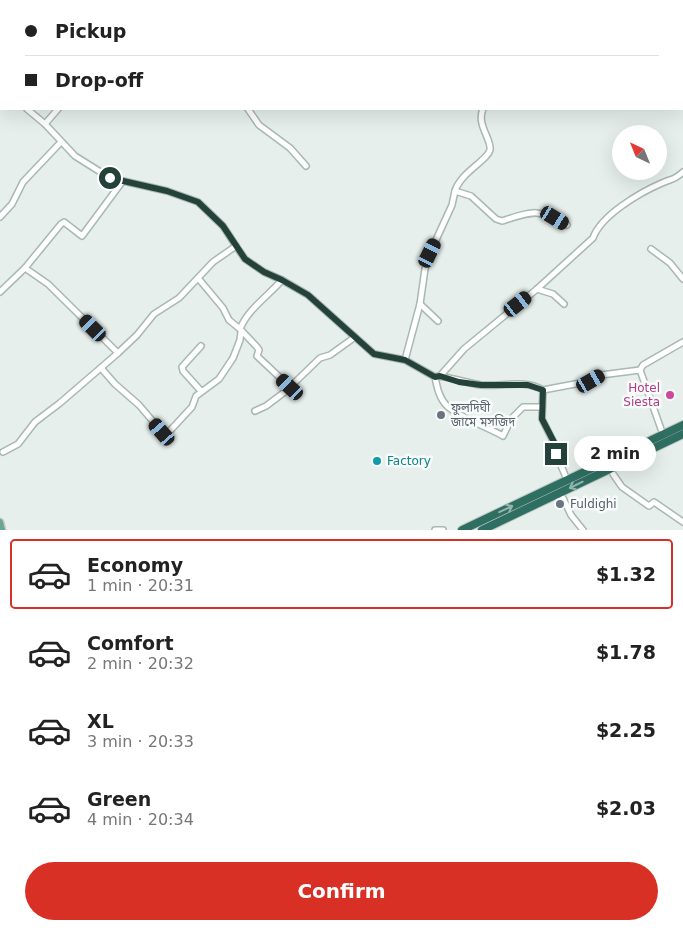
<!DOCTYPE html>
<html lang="en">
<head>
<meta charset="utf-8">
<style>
	body { margin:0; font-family:"DejaVu Sans","Noto Sans Bengali",sans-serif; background:#f2f2f2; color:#222; height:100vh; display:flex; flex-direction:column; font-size:19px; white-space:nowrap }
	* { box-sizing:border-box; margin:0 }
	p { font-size:16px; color:#767676 }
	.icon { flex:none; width:28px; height:28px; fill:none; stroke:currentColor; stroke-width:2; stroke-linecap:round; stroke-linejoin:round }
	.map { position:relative; height:530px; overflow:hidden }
	.sheet { display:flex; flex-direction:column; background:#fff; flex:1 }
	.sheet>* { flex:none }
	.banner { position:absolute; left:0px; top:0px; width:684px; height:110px; box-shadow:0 5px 20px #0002; display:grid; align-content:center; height:110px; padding:0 25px; background:#fff }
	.needle { width:32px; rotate:317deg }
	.buttons { position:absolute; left:612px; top:125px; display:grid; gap:10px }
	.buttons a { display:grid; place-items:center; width:55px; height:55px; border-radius:50%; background:#fff; box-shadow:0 5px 20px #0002; font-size:25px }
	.end { position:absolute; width:22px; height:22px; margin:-11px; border:6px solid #24423a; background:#fff; box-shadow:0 0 0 2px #fff }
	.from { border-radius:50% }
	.bubble { position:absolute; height:35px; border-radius:18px; background:#fff; box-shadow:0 5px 20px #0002; font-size:16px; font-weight:700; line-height:35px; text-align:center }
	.car { position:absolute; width:15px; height:30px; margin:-15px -8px; border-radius:6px; box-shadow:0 0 4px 1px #0007; background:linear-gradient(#222 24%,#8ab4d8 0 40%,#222 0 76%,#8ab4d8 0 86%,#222 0) }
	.banner b { display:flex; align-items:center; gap:18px; height:48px; font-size:19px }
	.banner b+b { border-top:1px solid #e0e0e0 }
	.banner i { width:12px; height:12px; background:#222 }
	ul { padding:9px 0 0; list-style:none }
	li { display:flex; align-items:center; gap:15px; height:70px; margin:0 10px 8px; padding:0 15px; border:2px solid transparent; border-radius:5px }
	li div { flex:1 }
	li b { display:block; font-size:19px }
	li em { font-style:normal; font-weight:700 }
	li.active { border-color:#d93025 }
	li>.icon { width:45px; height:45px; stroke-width:1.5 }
	.action { display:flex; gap:10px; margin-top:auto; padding:10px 25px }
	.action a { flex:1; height:58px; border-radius:30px; background:#d93025; color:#fff; font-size:20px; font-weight:700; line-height:58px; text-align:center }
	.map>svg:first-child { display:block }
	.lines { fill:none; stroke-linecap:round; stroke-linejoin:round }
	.canal { stroke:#8ec9d4; stroke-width:5 }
	.minor-casing { stroke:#a8b8b2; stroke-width:8 }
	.major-casing { stroke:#c2cac8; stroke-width:9 }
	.highway-casing { stroke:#c2cac8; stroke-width:10 }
	.minor { stroke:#fff; stroke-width:5 }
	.major { stroke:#6aa596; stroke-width:6 }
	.highway { stroke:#2f6f62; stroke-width:8 }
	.oneway { stroke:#93b5ae }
	.route { stroke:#24423a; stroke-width:6 }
	.hotel-dot { fill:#d1479c; stroke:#f7fbf9; stroke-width:2 }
	.worship-dot { fill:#6b7280; stroke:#f7fbf9; stroke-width:2 }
	.culture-dot { fill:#0f9aa8; stroke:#f7fbf9; stroke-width:2 }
	.labels { text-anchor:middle; stroke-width:5; stroke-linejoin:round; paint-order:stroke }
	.hotel-label { font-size:12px; fill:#b23c85; stroke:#f7fbf9; text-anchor:end }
	.worship-label { font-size:12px; fill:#5b616d; stroke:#f7fbf9; text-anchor:start }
	.culture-label { font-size:12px; fill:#0d838f; stroke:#f7fbf9; text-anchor:start }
</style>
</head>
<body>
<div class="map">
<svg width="683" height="530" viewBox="0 0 683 530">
	<rect width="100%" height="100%" fill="#e6efeb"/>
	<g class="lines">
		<g class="canal">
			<path d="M599,0L600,1"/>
			<path d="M682,89L683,90"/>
		</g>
		<g class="minor-casing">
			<g id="minor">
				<path d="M156,0L158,1"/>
				<path d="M497,0V1"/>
				<path d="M177,1L179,0"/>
				<path d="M256,1L257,0"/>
				<path d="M0,85L1,86"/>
				<path d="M248,109L259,125L290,148L306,166"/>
				<path d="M483,109C476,124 492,140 490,150C487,161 461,172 455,191L471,196L496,219L502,221C533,211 539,208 567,225"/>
				<path d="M45,124L58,109"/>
				<path d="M0,217L12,204L23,182L61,142"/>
				<path d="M236,246L245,259L264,272L282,280L308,295L374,354L405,360L435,377C437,387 439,398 447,406C457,416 489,428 503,436L511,419L523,407H542"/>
				<path d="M651,249L670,263L683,279"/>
				<path d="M25,268L48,284L118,353"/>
				<path d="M198,278L223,308L229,320L240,329L257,347L259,350L257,356L290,387"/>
				<path d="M537,289L553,294L564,304"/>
				<path d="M0,292L25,268L61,224L64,222L82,236L122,182"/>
				<path d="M420,304L438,321"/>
				<path d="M240,329C248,309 268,296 282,280"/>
				<path d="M201,346L182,367L183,371L201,391"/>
				<path d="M405,360L420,304L425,269L430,253L452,205L455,191"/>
				<path d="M101,368L115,384L139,405L162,432L167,434L192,407L196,396L219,379L233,358L240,340L241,332"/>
				<path d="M439,376C453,378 467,383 481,385C501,387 525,379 543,390L542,419L555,445L556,454L565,475"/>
				<path d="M440,376L464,349L537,289L593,238C601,215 641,192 662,183C673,178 673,181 683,172"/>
				<path d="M543,390L591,381L601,375L640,370"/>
				<path d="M255,411L266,406L286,391L320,358L330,355L355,337"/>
				<path d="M661,429L640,370L643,365L683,342"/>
				<path d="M3,452L18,444L35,422L60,403L118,353L137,335L154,314L179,298L213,262L236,246L223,226L198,202L167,191L110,178L75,156L45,124L27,109"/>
				<path d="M613,474L622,487L649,506L654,502L683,522"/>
				<path d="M563,498L571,515L583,530"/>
				<path d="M435,530H443"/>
			</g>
		</g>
		<g class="major-casing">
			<path id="major" d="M0,522L2,530"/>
		</g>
		<g class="highway-casing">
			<g id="highway">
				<path d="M462,530L683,425"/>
				<path d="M482,530L683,434"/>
			</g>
		</g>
		<use href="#minor" class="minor"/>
		<use href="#major" class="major"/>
		<use href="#highway" class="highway"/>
	</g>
	<defs><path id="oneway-shaft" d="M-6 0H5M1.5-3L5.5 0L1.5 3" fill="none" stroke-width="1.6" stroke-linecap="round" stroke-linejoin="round" transform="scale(1.25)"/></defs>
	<g class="oneway">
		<use href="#oneway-shaft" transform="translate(576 485) rotate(154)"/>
		<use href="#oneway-shaft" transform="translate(506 509) rotate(-25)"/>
	</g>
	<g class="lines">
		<path class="route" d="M110,178L167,191L198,202L223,226L245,259L264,272L282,280L308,295L374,354L405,360L435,377L440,376L459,382L481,385H528L543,390L542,419L555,444L556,454"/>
	</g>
	<circle class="hotel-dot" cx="670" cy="395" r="5"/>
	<g class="worship-dot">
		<circle cx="441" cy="415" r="5"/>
		<circle cx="560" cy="504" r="5"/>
	</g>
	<circle class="culture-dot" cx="377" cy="461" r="5"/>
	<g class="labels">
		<g class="hotel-label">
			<text x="660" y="392">Hotel<tspan x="660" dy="14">Siesta</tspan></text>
		</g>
		<g class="worship-label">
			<text x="451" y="412">ফুলদিঘী<tspan x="451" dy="14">জামে মসজিদ</tspan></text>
			<text x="570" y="508">Fuldighi</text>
		</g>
		<g class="culture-label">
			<text x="387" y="465">Factory</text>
		</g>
	</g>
</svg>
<div class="buttons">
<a><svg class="needle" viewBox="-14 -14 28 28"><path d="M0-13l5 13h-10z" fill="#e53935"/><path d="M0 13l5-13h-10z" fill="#767676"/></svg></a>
</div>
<i class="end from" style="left:110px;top:178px"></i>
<i class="end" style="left:556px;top:454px"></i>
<div class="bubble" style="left:574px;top:436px;width:82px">2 min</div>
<i class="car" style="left:555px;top:218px;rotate:121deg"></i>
<i class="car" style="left:430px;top:253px;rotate:26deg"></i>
<i class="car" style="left:518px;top:304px;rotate:52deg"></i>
<i class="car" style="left:93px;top:328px;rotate:315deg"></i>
<i class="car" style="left:591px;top:381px;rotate:60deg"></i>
<i class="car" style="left:290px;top:387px;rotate:313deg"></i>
<i class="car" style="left:162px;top:432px;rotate:319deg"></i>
<div class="banner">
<b><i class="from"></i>Pickup</b>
<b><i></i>Drop-off</b>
</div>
</div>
<section class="sheet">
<ul>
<li class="active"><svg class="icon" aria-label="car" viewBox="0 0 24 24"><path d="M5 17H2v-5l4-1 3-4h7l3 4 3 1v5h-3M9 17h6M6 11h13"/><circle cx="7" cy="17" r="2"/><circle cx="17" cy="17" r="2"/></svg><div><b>Economy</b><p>1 min · 20:31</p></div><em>$1.32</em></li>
<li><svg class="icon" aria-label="car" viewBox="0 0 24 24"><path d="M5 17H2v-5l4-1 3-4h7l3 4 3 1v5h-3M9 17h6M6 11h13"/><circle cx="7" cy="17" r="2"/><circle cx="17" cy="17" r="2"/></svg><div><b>Comfort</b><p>2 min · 20:32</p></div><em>$1.78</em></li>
<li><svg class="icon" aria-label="car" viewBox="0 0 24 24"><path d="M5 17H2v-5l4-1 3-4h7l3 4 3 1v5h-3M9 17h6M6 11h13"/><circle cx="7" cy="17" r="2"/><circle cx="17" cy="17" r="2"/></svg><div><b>XL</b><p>3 min · 20:33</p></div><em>$2.25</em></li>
<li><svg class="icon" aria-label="car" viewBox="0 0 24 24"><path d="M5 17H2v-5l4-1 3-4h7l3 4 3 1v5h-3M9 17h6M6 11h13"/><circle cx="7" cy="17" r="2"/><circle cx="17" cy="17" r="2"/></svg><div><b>Green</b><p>4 min · 20:34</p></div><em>$2.03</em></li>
</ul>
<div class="action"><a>Confirm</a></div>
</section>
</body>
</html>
